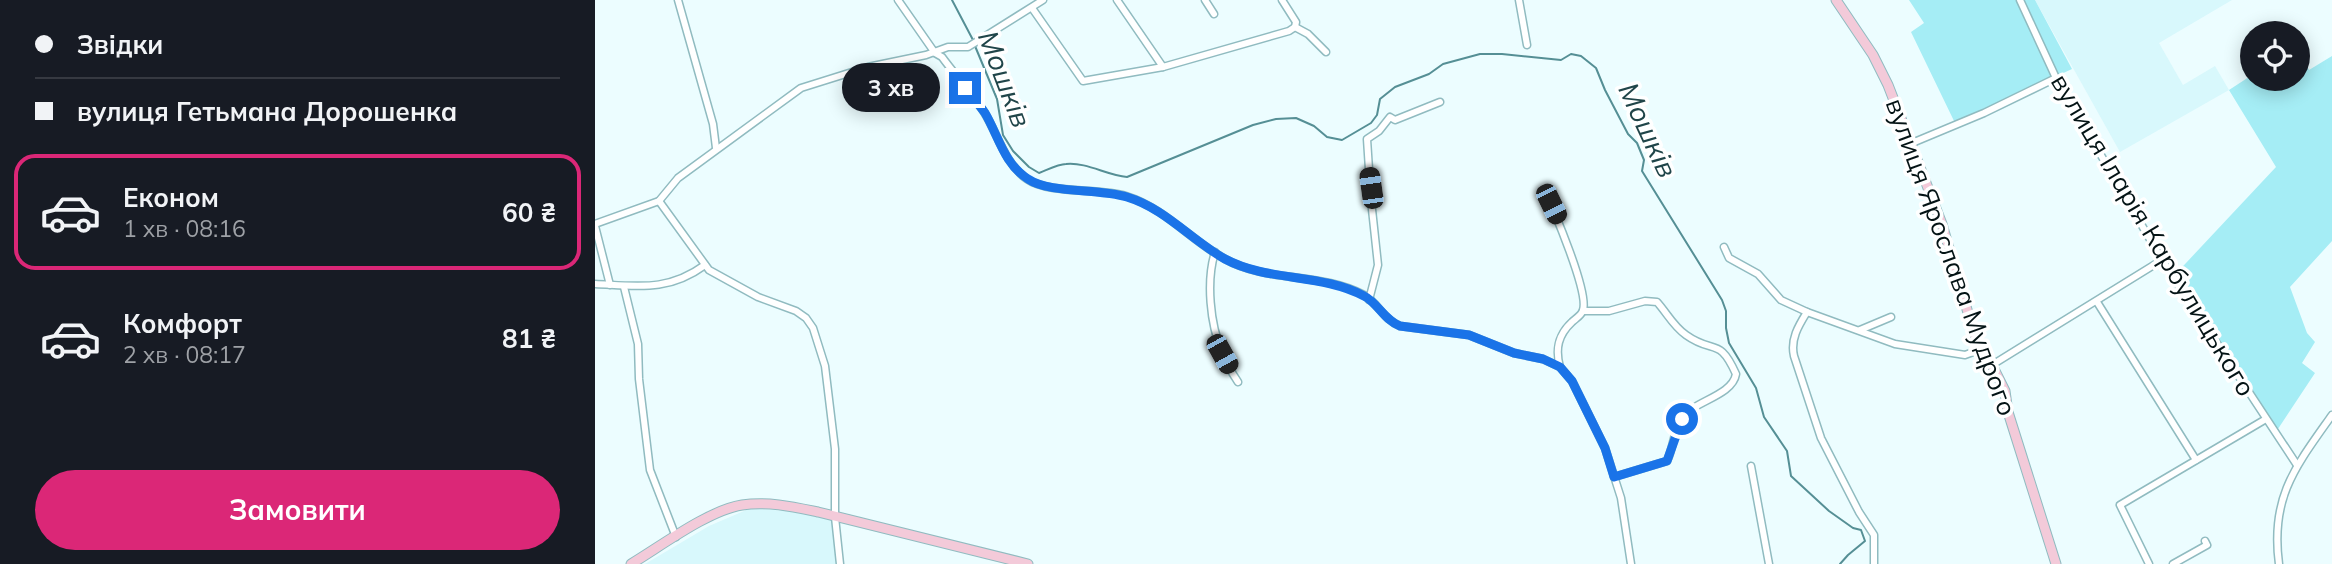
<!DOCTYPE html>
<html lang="uk">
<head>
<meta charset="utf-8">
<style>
	body { margin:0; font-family:Mulish,sans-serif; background:#242831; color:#f1f3f6; height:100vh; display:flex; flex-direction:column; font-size:26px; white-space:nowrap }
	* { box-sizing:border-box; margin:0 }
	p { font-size:23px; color:#9ea1a6 }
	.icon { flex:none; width:38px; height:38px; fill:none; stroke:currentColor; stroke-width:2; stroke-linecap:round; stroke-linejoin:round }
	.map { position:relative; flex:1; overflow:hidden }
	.drawer { display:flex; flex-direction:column; background:#171b24; width:595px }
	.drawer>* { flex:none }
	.guide { display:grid; align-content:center; height:154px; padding:0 35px; background:#171b24 }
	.buttons { position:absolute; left:1645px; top:21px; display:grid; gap:14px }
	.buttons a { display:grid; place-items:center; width:70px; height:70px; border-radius:50%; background:#171b24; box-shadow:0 4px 18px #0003; font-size:35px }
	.end { position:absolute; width:32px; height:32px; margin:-16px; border:9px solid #1a73e8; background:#fff; box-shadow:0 0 0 4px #fff }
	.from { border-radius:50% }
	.bubble { position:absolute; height:49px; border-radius:24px; background:#171b24; box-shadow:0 4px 18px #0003; font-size:23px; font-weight:700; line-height:49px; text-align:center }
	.car { position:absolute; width:21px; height:42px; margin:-21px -10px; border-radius:9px; box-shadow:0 0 5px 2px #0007; background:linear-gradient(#222 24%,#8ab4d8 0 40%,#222 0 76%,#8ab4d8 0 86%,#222 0) }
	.guide b { display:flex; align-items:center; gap:24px; height:66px; font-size:26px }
	.guide b+b { border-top:2px solid #363941 }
	.guide i { width:18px; height:18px; background:#f1f3f6 }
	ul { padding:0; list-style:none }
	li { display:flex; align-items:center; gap:21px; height:116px; margin:0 14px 10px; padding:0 21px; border:4px solid transparent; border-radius:21px }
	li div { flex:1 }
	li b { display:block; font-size:26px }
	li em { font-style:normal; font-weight:700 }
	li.current { border-color:#db2777 }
	li>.icon { width:63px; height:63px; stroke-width:1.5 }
	.action { display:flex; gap:14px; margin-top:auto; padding:14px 35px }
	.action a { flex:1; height:80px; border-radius:42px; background:#db2777; color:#fff; font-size:28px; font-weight:700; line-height:80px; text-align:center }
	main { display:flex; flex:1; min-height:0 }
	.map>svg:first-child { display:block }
	.built { fill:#d8f8fc }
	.green { fill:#a5edf5 }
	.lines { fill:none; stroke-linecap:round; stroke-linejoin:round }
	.stream { stroke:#558f95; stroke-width:2 }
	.street-casing { stroke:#90bbc0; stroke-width:9 }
	.secondary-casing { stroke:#90bbc0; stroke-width:11 }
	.street { stroke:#fff; stroke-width:6 }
	.secondary { stroke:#f3cad9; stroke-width:9 }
	.route { stroke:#1a73e8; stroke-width:9 }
	.labels { text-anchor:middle; stroke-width:7; stroke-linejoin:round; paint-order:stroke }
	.street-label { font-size:26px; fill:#041315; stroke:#fff }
	.water-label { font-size:28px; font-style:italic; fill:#204549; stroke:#fff }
</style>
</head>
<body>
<main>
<section class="drawer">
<div class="guide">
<b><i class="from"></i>Звідки</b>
<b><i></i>вулиця Гетьмана Дорошенка</b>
</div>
<ul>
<li class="current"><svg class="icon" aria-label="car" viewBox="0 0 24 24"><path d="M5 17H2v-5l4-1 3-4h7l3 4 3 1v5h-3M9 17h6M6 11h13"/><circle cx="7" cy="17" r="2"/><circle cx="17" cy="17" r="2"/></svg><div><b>Економ</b><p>1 хв · 08:16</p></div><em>60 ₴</em></li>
<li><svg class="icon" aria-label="car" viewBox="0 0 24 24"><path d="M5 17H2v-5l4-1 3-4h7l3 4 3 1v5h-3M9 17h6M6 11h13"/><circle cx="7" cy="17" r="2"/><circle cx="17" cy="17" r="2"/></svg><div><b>Комфорт</b><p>2 хв · 08:17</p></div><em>81 ₴</em></li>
</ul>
<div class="action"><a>Замовити</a></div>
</section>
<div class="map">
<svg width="1737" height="564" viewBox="0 0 1737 564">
	<rect width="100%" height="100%" fill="#ecfdff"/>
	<g class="built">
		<path d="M1440,0H1637L1564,43L1588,85L1620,66L1634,90L1525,152Z"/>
		<path d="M156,508L191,511L240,520L243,564H50L114,526Z"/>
	</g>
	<g class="green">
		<path d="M1314,0H1440L1477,69L1360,123L1316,32L1329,23Z"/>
		<path d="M1703,48L1714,70L1737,56V241L1695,287L1712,333L1720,342L1707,363L1720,373L1679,435L1576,279L1681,167L1634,90L1657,75V79H1703Z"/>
	</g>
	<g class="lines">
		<g class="stream">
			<path d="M357,0L378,40"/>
			<path d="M380,46L402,99L408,135L418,151L434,167L444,173C452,170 463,164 471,164C492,162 511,175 532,177L658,125L681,119L701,118L719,126L732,137L747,140L776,123L782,115L785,99L800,87L834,74L848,64L885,54H907L966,60L976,54L986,56L1001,68L1010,90L1033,134L1042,143L1049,160L1047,171L1127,300L1131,311V328L1134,343L1161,388L1169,417L1192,451L1196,476L1234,511L1258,528L1266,530L1270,541L1253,555L1245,564"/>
		</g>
		<g class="street-casing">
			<g id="street">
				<path d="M83,0L118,124L121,148"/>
				<path d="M303,0L340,53L347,57C360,75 377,93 389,112C403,134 409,163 432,179C453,194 504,188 531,196C570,208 595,240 630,259C673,283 726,272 769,295C783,303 789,320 805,326L874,335L919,353L948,359L965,367L977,381L1010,448L1026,498L1036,564"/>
				<path d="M522,0L568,67"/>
				<path d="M610,0L619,14"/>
				<path d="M924,0L932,45"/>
				<path d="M1425,0L1461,78L1567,260L1702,465"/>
				<path d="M437,8L488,81L568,67L694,31L700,27L701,22L687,0"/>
				<path d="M700,27L713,34L731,52"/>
				<path d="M1317,143L1389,113L1461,78"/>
				<path d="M949,190C958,208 994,292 988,310C987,315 980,319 977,322C963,335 960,349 965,367"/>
				<path d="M64,201L114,270L163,297L201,311L211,318L218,328L230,366L240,449V517L245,564"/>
				<path d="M0,224L64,201L83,178L206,88L273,67L331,55L353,47H373L448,0"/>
				<path d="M0,226L15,285"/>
				<path d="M1129,247L1134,258L1163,274L1186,300L1212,312L1300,344L1370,355L1381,351L1385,347"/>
				<path d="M620,252C611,281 615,324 627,352C631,363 637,373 643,382"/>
				<path d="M0,284C43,286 73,292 110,265"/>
				<path d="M29,287L43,344L44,379L55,470L81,537"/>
				<path d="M774,300L783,265L776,200L772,139L784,131L795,117L800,120L845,102"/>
				<path d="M1502,302L1601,460"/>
				<path d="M988,311H1014L1050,301L1062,302C1072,313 1078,326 1091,335C1119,355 1124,336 1141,374C1138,393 1107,400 1094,411C1078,423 1080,445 1072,461L1019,477"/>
				<path d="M1212,312C1204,325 1195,339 1199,356L1226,438L1264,512L1279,535V564"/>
				<path d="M1265,330L1296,317"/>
				<path d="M1397,365L1567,260"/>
				<path d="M1156,466L1174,564"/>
				<path d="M1554,564L1525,505L1671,419"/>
				<path d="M1578,564L1612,545L1610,541"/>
				<path d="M1684,564C1675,497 1701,466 1737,415"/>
			</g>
		</g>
		<g class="secondary-casing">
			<g id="secondary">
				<path d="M1241,0L1278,55L1293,85L1347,224L1378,330L1385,347L1397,365L1410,391L1413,412L1461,564"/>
				<path d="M36,564C66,546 114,510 147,505C173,501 199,507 223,512L433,564"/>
			</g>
		</g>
		<use href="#street" class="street"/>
		<use href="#secondary" class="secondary"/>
	</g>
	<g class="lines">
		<path class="route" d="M370,88C376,96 384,104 390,113C403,135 409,164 433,179C455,194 504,188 532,197C571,209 596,240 630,259C673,282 726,273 769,296C783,303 789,320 805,326L874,335L919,353L948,359L965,367L977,381L1010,448L1019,477L1072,461L1087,419"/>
	</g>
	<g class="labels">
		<g class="street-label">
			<text transform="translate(1558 235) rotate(59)" y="9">вулиця Іларія Карбулицького</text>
			<text transform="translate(1356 257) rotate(70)" y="9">вулиця Ярослава Мудрого</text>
		</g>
		<g class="water-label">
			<text transform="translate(410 79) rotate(69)" y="10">Мошків</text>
			<text transform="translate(1053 130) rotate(65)" y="10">Мошків</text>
		</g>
	</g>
</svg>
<div class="buttons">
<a><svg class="icon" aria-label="locate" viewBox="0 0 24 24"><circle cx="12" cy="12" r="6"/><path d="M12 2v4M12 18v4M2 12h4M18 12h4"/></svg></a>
</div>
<i class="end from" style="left:1087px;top:419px"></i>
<i class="end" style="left:370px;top:88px"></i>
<div class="bubble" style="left:247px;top:63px;width:98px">3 хв</div>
<i class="car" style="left:776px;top:188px;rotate:352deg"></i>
<i class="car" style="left:956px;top:204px;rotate:154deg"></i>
<i class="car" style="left:627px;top:354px;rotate:151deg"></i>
</div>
</main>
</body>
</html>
